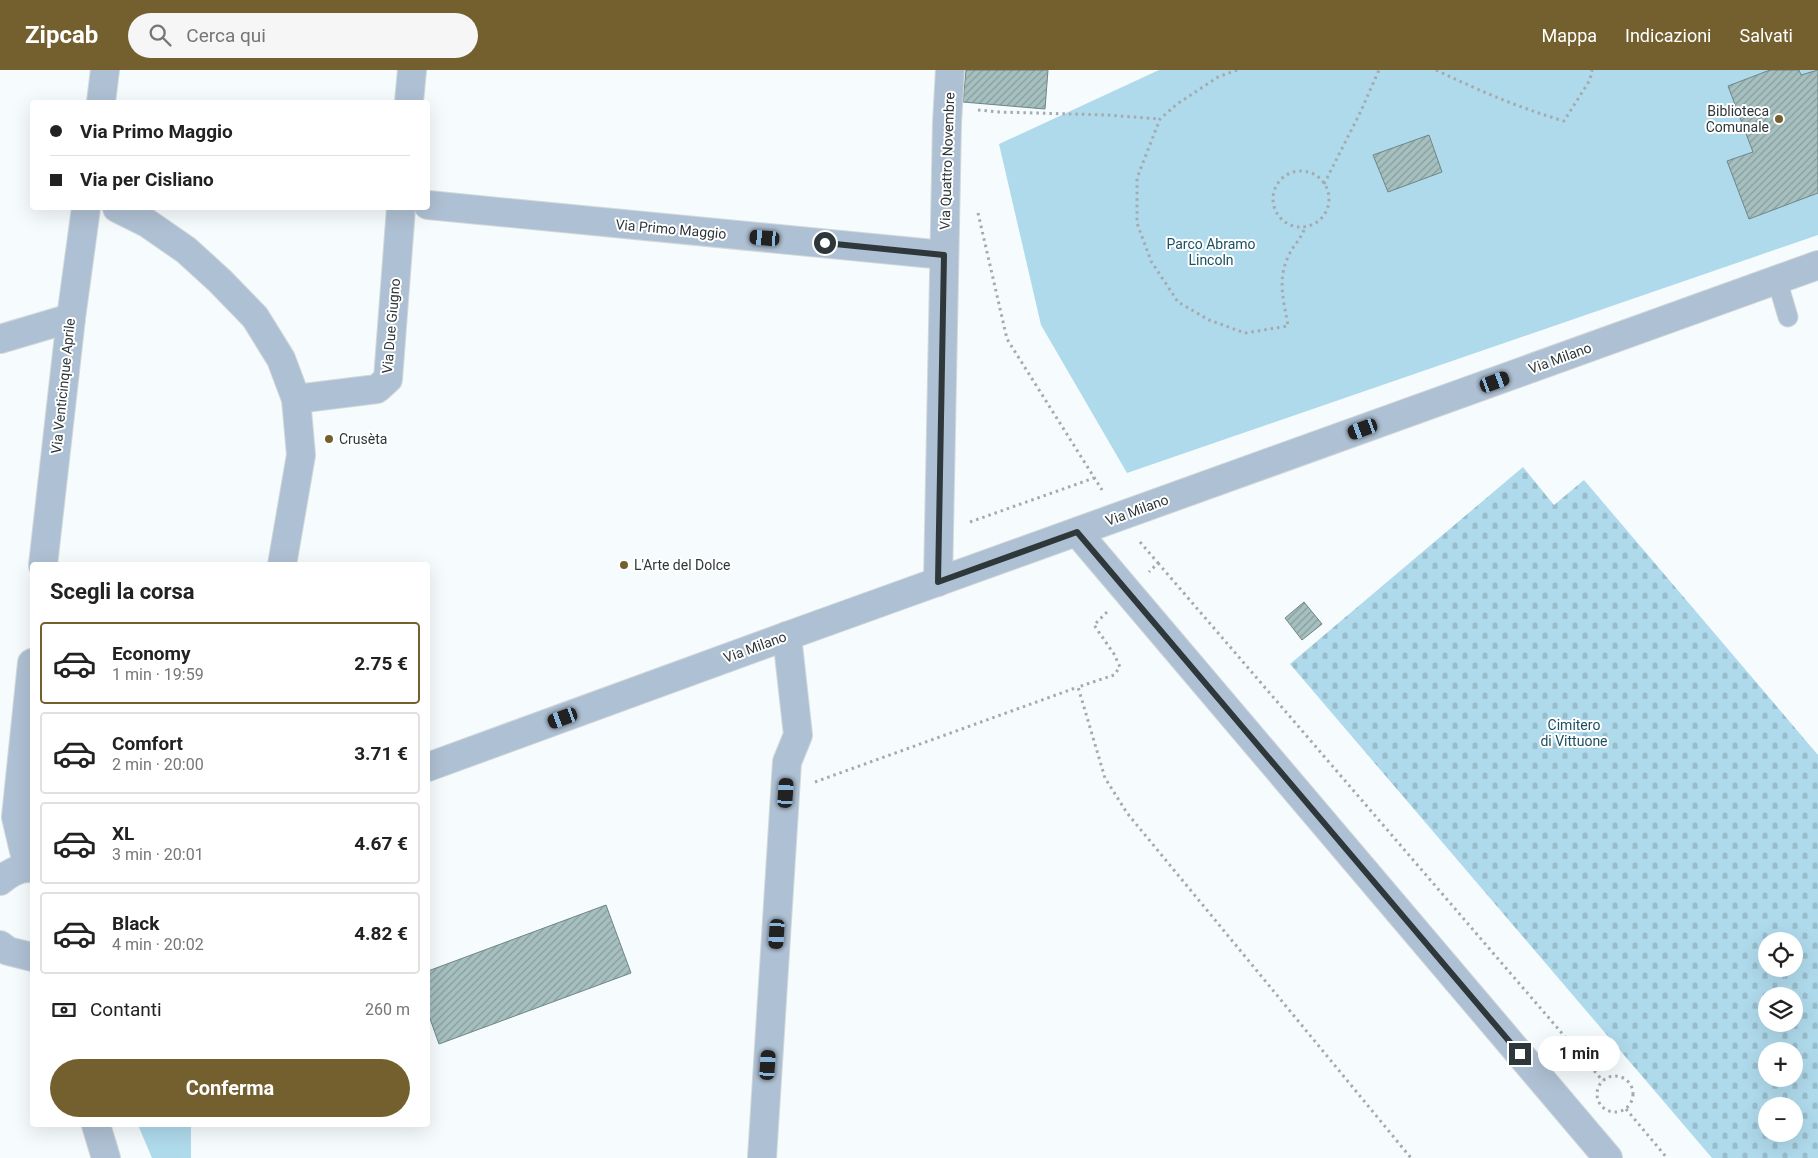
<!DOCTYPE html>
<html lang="it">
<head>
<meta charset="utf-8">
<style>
	body { margin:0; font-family:Roboto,sans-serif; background:#f6f6f6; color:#222; height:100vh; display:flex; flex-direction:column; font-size:19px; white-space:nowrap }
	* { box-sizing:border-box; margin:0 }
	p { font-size:16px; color:#767676 }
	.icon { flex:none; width:28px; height:28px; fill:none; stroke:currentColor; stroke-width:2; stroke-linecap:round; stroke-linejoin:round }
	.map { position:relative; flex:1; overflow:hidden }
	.drawer { position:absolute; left:30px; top:492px; width:400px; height:565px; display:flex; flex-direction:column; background:#fff; border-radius:5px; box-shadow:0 5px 20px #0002 }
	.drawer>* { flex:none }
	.banner { position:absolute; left:30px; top:30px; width:400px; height:110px; border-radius:5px; box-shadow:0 5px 20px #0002; display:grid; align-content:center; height:110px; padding:0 20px; background:#fff }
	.controls { position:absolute; left:1758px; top:862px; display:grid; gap:10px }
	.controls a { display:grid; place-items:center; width:45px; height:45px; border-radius:50%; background:#fff; box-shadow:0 5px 20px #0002; font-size:25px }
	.end { position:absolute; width:22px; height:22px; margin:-11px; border:6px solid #2e373a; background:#fff; box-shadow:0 0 0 2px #fff }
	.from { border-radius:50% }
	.bubble { position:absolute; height:35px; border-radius:18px; background:#fff; box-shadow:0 5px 20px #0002; font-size:16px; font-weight:700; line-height:35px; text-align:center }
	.car { position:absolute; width:15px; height:30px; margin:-15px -8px; border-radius:6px; box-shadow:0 0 4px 1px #0007; background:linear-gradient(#222 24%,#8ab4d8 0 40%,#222 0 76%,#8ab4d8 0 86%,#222 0) }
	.banner b { display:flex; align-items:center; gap:18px; height:48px; font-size:19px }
	.banner b+b { border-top:1px solid #e0e0e0 }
	.banner i { width:12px; height:12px; background:#222 }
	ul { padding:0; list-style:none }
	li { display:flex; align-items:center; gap:15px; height:82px; margin:0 10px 8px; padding:0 10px; border:2px solid #e0e0e0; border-radius:5px }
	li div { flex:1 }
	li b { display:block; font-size:19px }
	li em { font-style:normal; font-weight:700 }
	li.active { border-color:#745f2e }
	li>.icon { width:45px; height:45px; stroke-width:1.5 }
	h2 { padding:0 20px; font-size:22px; line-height:60px }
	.pay { display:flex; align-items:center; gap:12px; height:55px; padding:0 20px; font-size:19px }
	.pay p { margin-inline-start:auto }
	.button { display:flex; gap:10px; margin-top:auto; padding:10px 20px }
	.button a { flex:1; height:58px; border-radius:30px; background:#745f2e; color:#fff; font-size:20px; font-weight:700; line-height:58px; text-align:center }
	header { display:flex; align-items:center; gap:30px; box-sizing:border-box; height:70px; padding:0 25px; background:#745f2e; color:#fff }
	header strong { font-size:24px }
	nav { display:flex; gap:28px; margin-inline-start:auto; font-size:18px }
	.search { width:350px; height:45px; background:#f6f6f6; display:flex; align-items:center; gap:12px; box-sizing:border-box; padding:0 18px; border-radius:28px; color:#767676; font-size:19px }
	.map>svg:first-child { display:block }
	.green { fill:#afdaec }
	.cemetery { fill:url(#cemetery-stones); fill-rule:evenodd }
	.building { fill:url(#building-hatch); stroke:#6e8686 }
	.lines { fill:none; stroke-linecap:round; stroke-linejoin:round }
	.service-casing { stroke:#d2d8da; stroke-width:21 }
	.minor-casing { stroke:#d2d8da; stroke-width:30 }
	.path { stroke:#a4aaad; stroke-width:3; stroke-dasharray:2.5 4; stroke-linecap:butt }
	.service { stroke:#aec0d3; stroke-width:19 }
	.minor { stroke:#aec0d3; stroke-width:28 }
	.route { stroke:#2e373a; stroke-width:6 }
	.poi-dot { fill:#745f2e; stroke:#fff; stroke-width:2 }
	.labels { text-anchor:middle; stroke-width:4; stroke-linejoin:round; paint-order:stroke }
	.poi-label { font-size:14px; fill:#2e373a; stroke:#fff; text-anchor:start }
	.street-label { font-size:14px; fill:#2e373a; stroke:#fff }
	.park-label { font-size:14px; fill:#1b5062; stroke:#fff }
</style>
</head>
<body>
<header>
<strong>Zipcab</strong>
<div class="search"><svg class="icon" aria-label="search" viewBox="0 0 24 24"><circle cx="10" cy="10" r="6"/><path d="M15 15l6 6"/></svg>Cerca qui</div>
<nav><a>Mappa</a><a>Indicazioni</a><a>Salvati</a></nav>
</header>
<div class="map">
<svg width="1818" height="1088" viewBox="0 0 1818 1088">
	<defs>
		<pattern id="cemetery-stones" width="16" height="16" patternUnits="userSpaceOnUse" patternTransform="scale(1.25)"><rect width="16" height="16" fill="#afdaec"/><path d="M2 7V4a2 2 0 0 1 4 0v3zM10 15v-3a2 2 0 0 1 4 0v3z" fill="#97bccb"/></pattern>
		<pattern id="building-hatch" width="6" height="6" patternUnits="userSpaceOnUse" patternTransform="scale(1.25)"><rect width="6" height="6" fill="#a6bfbf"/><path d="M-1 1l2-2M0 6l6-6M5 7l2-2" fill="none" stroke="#889c9c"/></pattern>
	</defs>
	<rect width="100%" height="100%" fill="#f6fbfd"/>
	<g class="green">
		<path d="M1159,0H1818V165L1127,403L1041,255L999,74Z"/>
		<path d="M138,1055H191V1088H152Z"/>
	</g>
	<path class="cemetery" d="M1523,397L1554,435L1584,410L1818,685V1088H1712L1290,594ZM1766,871H1794V899H1766ZM1766,926H1794V954H1766ZM1766,981H1794V1009H1766ZM1766,1036H1794V1064H1766Z"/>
	<g class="building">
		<path d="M966,0H1048L1045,39L963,32Z"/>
		<path d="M1770,0H1799L1801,5L1818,0V123L1749,149L1727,91L1753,82L1728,16Z"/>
		<path d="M1429,65L1442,102L1388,122L1373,85Z"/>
		<path d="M1304,532L1322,554L1302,570L1285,548Z"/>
		<path d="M606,835L631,903L439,974L428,943V901Z"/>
	</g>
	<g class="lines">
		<g class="service-casing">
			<path id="service" d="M1777,210L1788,247"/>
		</g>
		<g class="minor-casing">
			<g id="minor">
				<path d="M101,32L105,0"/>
				<path d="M409,32L412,0"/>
				<path d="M428,135L944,185"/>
				<path d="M117,138L147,153L186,180L220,211L255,247L281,289L296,329L301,385L282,495"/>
				<path d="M0,269L71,248"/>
				<path d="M296,329L377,319L388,309L401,138"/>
				<path d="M1077,462L1608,1088"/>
				<path d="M43,495L71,248L86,138"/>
				<path d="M938,512L947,53L950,0"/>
				<path d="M428,697L787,566L1818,195"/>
				<path d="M28,798L16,747L32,593"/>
				<path d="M0,811C9,803 20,797 32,798"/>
				<path d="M0,875L8,881L32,887"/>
				<path d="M96,1055L106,1088"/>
				<path d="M762,1088L787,692L798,665L787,566"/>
			</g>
		</g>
		<g class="path">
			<path d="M1237,0L1218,7L1177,34L1160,49L1137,108V153L1151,191L1178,232L1209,250L1245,263L1288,256C1284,231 1277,211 1288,187C1293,175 1301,170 1305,157"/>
			<path d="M1436,0C1478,20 1519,38 1564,51L1590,10L1592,0"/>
			<path d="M978,40L999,42L1108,45L1160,49"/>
			<circle cx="1301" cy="129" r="28"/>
			<path d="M1324,114L1360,43L1379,0"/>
			<path d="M978,143L1007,269L1102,420"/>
			<path d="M970,452L1094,408"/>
			<path d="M1140,472L1158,493L1149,502"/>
			<path d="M1158,493L1603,1011"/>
			<path d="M1107,542L1094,555L1114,584L1120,597L1114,605L1078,617L1105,708L1127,743L1411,1088"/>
			<path d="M815,712L1078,617"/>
			<circle cx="1615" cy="1024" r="18"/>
			<path d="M1626,1039L1667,1088"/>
		</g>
		<use href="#service" class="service"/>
		<use href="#minor" class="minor"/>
	</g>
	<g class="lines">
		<path class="route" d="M825,173L944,185L938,512L1077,462L1520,984"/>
	</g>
	<g class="poi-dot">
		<circle cx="1779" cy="49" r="5"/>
		<circle cx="329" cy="369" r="5"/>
		<circle cx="624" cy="495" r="5"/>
	</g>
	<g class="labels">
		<g class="poi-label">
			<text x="1769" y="46" text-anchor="end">Biblioteca<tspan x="1769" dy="16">Comunale</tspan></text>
			<text x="339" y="374">Crusèta</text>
			<text x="634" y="500">L'Arte del Dolce</text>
		</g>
		<g class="street-label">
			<text transform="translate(947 91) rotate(-88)" y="5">Via Quattro Novembre</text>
			<text transform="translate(671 159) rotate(5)" y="5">Via Primo Maggio</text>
			<text transform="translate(391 256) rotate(-85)" y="5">Via Due Giugno</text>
			<text transform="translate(1560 288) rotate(-20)" y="5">Via Milano</text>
			<text transform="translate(63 316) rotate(-84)" y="5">Via Venticinque Aprile</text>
			<text transform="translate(1137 440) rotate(-20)" y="5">Via Milano</text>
			<text transform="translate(755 577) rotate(-20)" y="5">Via Milano</text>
		</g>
		<g class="park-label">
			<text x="1211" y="179">Parco Abramo<tspan x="1211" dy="16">Lincoln</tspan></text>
			<text x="1574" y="660">Cimitero<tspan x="1574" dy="16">di Vittuone</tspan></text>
		</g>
	</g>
</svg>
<div class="controls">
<a><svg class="icon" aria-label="locate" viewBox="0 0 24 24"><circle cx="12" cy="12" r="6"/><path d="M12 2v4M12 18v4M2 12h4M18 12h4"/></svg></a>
<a><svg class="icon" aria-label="layers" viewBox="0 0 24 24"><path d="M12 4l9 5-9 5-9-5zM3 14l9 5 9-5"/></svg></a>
<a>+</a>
<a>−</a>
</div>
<i class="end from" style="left:825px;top:173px"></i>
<i class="end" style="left:1520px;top:984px"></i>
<div class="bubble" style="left:1538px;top:966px;width:82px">1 min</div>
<i class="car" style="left:765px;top:168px;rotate:275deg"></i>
<i class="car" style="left:1495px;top:312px;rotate:70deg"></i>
<i class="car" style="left:1363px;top:359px;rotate:250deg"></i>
<i class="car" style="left:563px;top:648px;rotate:250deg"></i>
<i class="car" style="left:786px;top:723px;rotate:4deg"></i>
<i class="car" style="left:777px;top:864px;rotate:184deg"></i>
<i class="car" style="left:768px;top:995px;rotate:4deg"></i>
<div class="banner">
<b><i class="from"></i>Via Primo Maggio</b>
<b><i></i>Via per Cisliano</b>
</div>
<section class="drawer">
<h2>Scegli la corsa</h2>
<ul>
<li class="active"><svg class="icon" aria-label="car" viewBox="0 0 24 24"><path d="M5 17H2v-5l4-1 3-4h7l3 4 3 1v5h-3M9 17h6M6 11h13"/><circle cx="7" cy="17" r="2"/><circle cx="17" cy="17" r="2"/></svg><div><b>Economy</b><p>1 min · 19:59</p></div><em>2.75 €</em></li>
<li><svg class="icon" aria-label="car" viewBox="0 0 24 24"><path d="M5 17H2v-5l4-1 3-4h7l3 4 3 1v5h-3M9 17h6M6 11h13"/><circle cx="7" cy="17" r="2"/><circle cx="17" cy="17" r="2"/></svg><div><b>Comfort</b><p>2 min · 20:00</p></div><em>3.71 €</em></li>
<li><svg class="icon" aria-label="car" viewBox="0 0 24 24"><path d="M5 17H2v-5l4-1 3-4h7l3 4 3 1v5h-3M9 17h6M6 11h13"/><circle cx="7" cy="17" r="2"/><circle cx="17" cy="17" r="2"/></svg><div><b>XL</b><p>3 min · 20:01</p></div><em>4.67 €</em></li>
<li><svg class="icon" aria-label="car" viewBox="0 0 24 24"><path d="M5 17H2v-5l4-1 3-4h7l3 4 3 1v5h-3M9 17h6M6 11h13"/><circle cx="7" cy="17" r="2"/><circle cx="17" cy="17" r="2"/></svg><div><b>Black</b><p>4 min · 20:02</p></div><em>4.82 €</em></li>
</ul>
<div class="pay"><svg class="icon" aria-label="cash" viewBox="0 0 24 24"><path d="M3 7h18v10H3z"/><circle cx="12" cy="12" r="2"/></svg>Contanti<p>260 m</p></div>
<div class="button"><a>Conferma</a></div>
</section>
</div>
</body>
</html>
